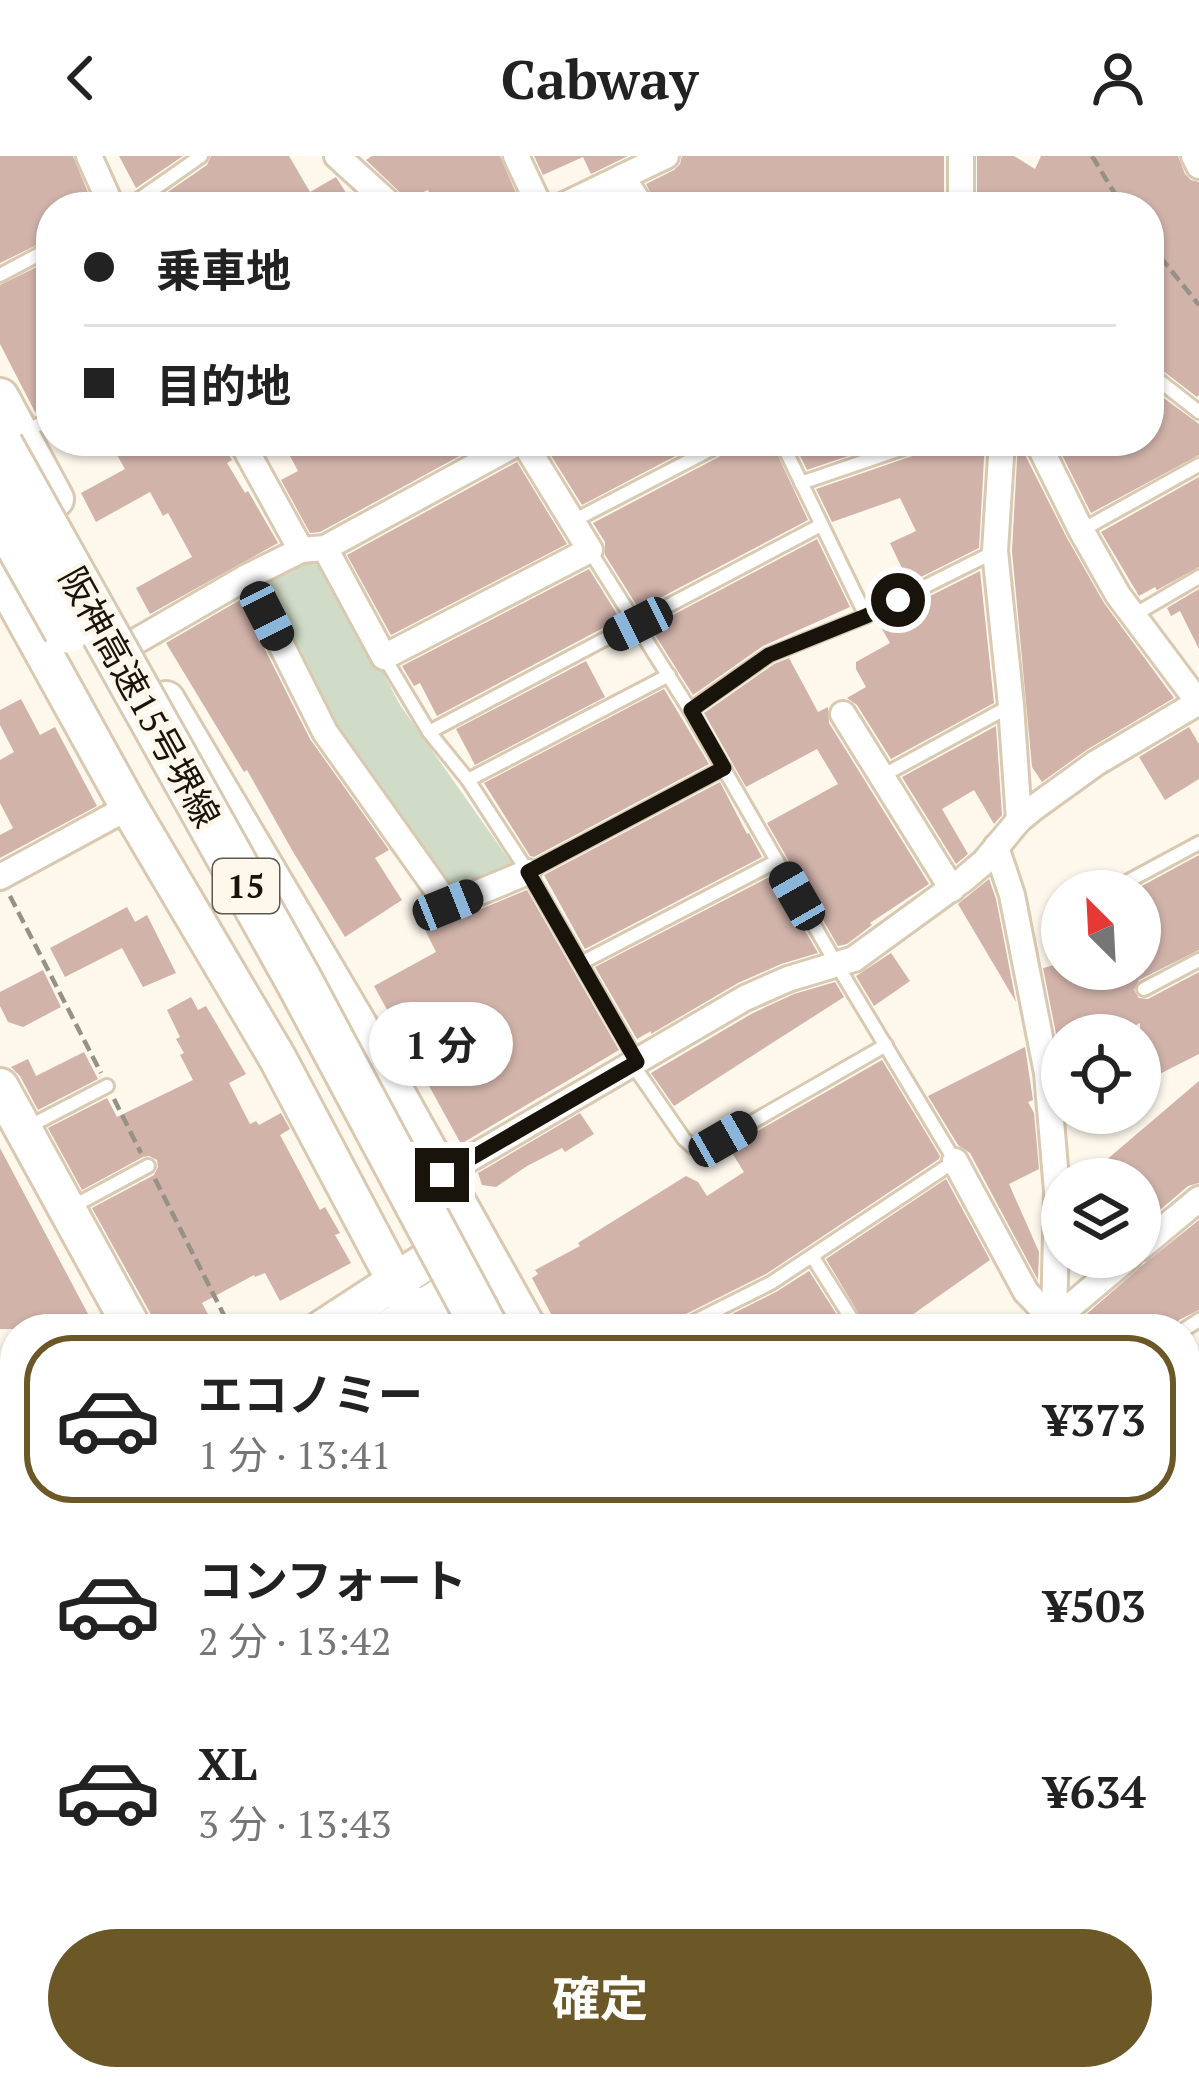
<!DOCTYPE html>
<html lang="ja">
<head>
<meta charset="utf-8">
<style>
	body { margin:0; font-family:"PT Serif","Noto Sans JP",serif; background:#f6f6f6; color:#222; height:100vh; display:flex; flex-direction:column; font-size:45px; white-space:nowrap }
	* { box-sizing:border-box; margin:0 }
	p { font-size:39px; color:#767676 }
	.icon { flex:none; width:66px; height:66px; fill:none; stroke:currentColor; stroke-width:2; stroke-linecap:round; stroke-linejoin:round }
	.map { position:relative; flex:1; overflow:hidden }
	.sheet { position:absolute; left:0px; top:1158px; width:1200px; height:777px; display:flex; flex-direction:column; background:#fff; border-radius:48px 48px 0 0; box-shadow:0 3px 9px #0004 }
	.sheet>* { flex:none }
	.top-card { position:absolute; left:36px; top:36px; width:1128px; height:264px; border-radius:48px; box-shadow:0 3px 9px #0004; display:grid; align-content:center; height:264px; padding:0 48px; background:#fff }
	.needle { width:78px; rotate:336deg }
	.tools { position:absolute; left:1041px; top:714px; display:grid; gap:24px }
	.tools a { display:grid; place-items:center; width:120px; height:120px; border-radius:50%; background:#fff; box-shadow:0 3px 9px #0004; font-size:60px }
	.end { position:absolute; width:54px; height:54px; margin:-27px; border:15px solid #19140b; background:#fff; box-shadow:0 0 0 6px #fff }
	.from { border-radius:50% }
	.bubble { position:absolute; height:84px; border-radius:42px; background:#fff; box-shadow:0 3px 9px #0004; font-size:39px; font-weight:700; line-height:84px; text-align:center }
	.car { position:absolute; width:36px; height:72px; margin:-36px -18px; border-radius:15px; box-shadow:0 0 9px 3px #0007; background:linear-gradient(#222 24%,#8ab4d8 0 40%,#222 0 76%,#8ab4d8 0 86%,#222 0) }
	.top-card b { display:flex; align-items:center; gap:42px; height:114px; font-size:45px }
	.top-card b+b { border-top:3px solid #e0e0e0 }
	.top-card i { width:30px; height:30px; background:#222 }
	ul { padding:21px 0 0; list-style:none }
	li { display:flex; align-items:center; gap:36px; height:168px; margin:0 24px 18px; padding:0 24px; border:6px solid transparent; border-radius:48px }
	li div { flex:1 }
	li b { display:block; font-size:45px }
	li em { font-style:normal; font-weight:700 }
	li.selected { border-color:#6c5827 }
	li>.icon { width:108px; height:108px; stroke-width:1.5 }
	.action { display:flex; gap:24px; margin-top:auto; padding:24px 48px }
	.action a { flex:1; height:138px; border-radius:72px; background:#6c5827; color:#fff; font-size:48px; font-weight:700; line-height:138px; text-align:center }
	header { display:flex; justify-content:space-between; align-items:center; height:156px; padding:0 48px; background:#fff; font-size:54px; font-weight:700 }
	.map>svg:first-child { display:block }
	.green { fill:#d0dcc7 }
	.building { fill:#d1b3aa }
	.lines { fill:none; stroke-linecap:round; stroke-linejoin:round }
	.lane-casing { stroke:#d8c9b0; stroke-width:18 }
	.street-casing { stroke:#d8c9b0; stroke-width:30 }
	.secondary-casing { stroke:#d8c9b0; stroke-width:42 }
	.highway-casing { stroke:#d8c9b0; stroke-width:51 }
	.path { stroke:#969187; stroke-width:4.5; stroke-dasharray:12 6; stroke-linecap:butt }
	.lane { stroke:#fff; stroke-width:12 }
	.street { stroke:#fff; stroke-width:24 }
	.secondary { stroke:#fff; stroke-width:36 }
	.highway { stroke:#fff; stroke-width:45 }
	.highway-bridge-casing { stroke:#d8c9b0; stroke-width:51; stroke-linecap:butt }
	.highway-bridge { stroke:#fff; stroke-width:45 }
	.route { stroke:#19140b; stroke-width:15 }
	.labels { text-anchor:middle; stroke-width:9; stroke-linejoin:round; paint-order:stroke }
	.shield { fill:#fdf7ec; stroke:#5d584e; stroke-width:3 }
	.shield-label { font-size:33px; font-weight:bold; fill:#19140b }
	.street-label { font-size:36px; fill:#19140b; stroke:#fdf7ec }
</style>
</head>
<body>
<header><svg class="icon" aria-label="back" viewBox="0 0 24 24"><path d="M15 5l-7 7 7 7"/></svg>Cabway<svg class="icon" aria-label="person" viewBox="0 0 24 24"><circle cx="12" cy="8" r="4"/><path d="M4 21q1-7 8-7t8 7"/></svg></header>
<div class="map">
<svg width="1199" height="1933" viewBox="0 0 1199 1933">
	<rect width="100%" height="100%" fill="#fdf7ec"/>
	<g class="green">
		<path d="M313,402L325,405L400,549L515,712L454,739L339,576L260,430L262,421Z"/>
		<path d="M166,1920H243L247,1933H145Z"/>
	</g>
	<g class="building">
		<path d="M0,0H73L94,51H51V82L0,107Z"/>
		<path d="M119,0H183L136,32Z"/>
		<path d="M211,0H289L310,36L336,21L355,51H146L207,9Z"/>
		<path d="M372,0H500L522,51H436L428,34L407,43L366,4Z"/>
		<path d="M534,0H628L591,18L583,1L543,19Z"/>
		<path d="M682,0H944V51H658L646,28L674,14L680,8Z"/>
		<path d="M977,0H1014L1035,13L1041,0H1178L1185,18L1191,24L1199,26V239L1197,241L1158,211L1149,209V51H977Z"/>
		<path d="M51,104V248L35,256L0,188V129Z"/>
		<path d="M1149,231L1199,268V299L1091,357L1055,285H1149Z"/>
		<path d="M109,285H220L232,304L227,307L245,337L248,335L278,387L150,458L136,432L192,401L168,357L163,360L150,336L96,366L81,337L125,313Z"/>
		<path d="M282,285H487L320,376L310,377L281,324L298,315Z"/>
		<path d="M542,285H704L582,349Z"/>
		<path d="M737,285H771L808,364L639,453L605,399V386L593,367L732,294Z"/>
		<path d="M793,285H892L807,314Z"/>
		<path d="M934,285H985L979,392L909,427L890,387L916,375L900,342L832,366L816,333L927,295Z"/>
		<path d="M1018,285L1067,382L1104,447L1174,542L1088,593L1042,626L1032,611L1012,395Z"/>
		<path d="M517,306L567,388L391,479L347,399Z"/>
		<path d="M1199,321V411L1157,434L1155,431L1139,440L1101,376Z"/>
		<path d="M817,383L850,451L763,490L693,539L650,471Z"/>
		<path d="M589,413L620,463L437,560L420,527L414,530L402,510Z"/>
		<path d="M980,415L994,547L891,603L857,549L847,542L866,531L856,513V506L890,487L878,466Z"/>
		<path d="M1199,433V493L1180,455L1171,460L1167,452Z"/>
		<path d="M240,444L310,583L389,694L375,702L402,744L345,781L292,694L247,614L244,616L166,487Z"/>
		<path d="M789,502L818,556L828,551L829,567L929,728L870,767L872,769L847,788L838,790L767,667L838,628L817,593L746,631L704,557L774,508Z"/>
		<path d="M586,505L605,541L475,609L456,573Z"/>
		<path d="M664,533L709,608L534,701L530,700L484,627Z"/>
		<path d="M21,543L40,579L55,571L97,650L0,702V679L13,672L0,647V604L14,596L0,569V554Z"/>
		<path d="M996,570L1002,659L994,668L974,634L942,653L968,698L956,708L902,621Z"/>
		<path d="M1189,571L1199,588V623L1165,644L1139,601Z"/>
		<path d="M720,626L747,678L749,677L762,701L585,793L544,719Z"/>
		<path d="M1199,699V794L1139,824L1134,834L1139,842L1148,843L1199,816V898L1140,928V867L1117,879H1062V908L1043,812L1062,807V813H1140V731Z"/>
		<path d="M773,719L818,797L781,808L738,827L651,878V875L637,883L595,811Z"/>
		<path d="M989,723L996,743L1016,846L958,748Z"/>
		<path d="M527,734L619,894L461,988L374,830L436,796L425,774L443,765L454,764Z"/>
		<path d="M127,751L135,766L147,759L176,817L143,831L122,792L65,821L50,792Z"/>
		<path d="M891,797L910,825L874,850L856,820Z"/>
		<path d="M43,814L61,851L23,871L8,866L0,850V836Z"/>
		<path d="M835,826L844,841L674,950L651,917L753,857L794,838Z"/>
		<path d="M191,841L198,854L206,850L246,918L229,927L250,968L256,965L259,969L281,957L290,973L280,979L320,1054L325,1051L340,1077L335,1079L351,1107L280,1145L265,1117L255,1121L254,1119L202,1147L216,1173H155L153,1162L92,1052L154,1019L158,1011L157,1004L149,1000L143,1001L82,1034L48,972L107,942L117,961L193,924L180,899L184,897L176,883L180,881L167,854Z"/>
		<path d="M1025,891L1033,944L1028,946L1034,957L1039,1013L1009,1028L1039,1096L1038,1124L970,997L958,989L928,940Z"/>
		<path d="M84,896L98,923L38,954L20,920L11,911L28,903L36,920Z"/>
		<path d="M882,904L940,1000L939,1003L766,1118L674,1164L669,1173H559L532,1122L538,1118L535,1114L580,1090L578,1087L686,1020L698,1026L707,1040L744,1016L730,994L743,986L742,984Z"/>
		<path d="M1199,925V1027L1188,1030L1140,1071V1023H1084Z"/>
		<path d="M580,957L594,978L565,996L562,992L527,1010L496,1031L482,1029L478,1017Z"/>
		<path d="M0,992L96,1173H0Z"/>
		<path d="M946,1023L990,1104L912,1159L922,1173H868L826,1103Z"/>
		<path d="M1199,1064V1154L1179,1164L1175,1173H1074V1169L1144,1108Z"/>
		<path d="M809,1115L846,1173H702L776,1136Z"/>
	</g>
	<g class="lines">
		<g class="lane-casing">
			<g id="lane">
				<path d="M128,51L201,0"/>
				<path d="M0,119L51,92"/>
				<path d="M1149,221L1152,219L1199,256"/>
				<path d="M25,275L51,263"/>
				<path d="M781,285L866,460"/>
				<path d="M801,327L924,285"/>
				<path d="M573,365L727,285"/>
				<path d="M1082,374L1199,309"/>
				<path d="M590,395L690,554"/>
				<path d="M1134,459L1199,421"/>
				<path d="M384,501L429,576L468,624L528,716L724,612"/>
				<path d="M429,576L821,369"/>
				<path d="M882,620L1010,550"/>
				<path d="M468,624L669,519"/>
				<path d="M528,716L637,905"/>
				<path d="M1110,735L1199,687"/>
				<path d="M581,807L777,705"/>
				<path d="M1144,833L1199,804"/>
				<path d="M633,909L684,983L693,991L712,989L886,889"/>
				<path d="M28,971L107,930"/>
				<path d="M70,1052L148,1010"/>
				<path d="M812,1100L858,1173"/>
				<path d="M679,1173L771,1127L955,1005L837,809L690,554L769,499L866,460L994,396"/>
				<path d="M1185,1173L1199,1164"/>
				<path d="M1185,1585L1199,1607"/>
				<path d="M1185,1679L1199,1674"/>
				<path d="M629,1920L636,1933"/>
			</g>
		</g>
		<g class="street-casing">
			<g id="street">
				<path d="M89,0L112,51"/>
				<path d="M337,0L393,51"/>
				<path d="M516,0L540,51"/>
				<path d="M961,0V51"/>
				<path d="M1194,0L1199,10"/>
				<path d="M622,21L642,51"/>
				<path d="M560,51L666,0"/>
				<path d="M241,285L301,394"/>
				<path d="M1002,285L995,395L1011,549L1019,664"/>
				<path d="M1037,285L1081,374L1118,439L1199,547"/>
				<path d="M325,392L384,501L590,394L523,285"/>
				<path d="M247,421L325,576L448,749L528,716"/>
				<path d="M133,487L247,421L301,394L325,392L521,285"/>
				<path d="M843,558L952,733"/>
				<path d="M996,691L1012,739L1047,917L1057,1035L1054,1164"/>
				<path d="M0,721L129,651"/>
				<path d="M955,1005L1026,1136L1058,1169"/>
				<path d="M442,1019L745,842L788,823L854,803L964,723L984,706L1019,664L1035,651L1096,607L1199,546"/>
				<path d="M1140,1092L1199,1043"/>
				<path d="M1054,1164L1129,1101"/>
				<path d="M1185,1321L1199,1339"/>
				<path d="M1185,1409L1199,1402"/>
				<path d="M0,1633L15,1623"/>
				<path d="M0,1767L15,1757"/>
				<path d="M1199,1817L1192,1819L1199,1834"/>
				<path d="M0,1886L15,1877"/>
				<path d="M250,1920L254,1933"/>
				<path d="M138,1933L157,1920"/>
			</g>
		</g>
		<g class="secondary-casing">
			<g id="secondary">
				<path d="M0,241L55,343"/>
				<path d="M0,418L129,651L278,903L421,1173"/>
				<path d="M166,544L357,867L528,1173"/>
				<path d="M0,931L133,1173"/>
				<path d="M322,1173L465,1080"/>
				<path d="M388,1173L480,1117"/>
				<path d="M0,1382L15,1372"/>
				<path d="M0,1422L15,1412"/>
				<path d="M412,1920L417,1933"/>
				<path d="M819,1920L826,1933"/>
				<path d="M925,1920L933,1933"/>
			</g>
		</g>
		<g class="highway-casing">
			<path id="highway" d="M883,1920L890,1933"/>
		</g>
		<g class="path">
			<path d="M1092,0L1123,51"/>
			<path d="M1149,87L1199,149"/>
			<path d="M10,740L101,917"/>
			<path d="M114,943L141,997"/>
			<path d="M155,1023L231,1173"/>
		</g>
		<use href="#lane" class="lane"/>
		<use href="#street" class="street"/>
		<use href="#secondary" class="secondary"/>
		<use href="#highway" class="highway"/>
		<g class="highway-bridge-casing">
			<g id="highway-bridge">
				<path d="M0,290L299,825L485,1173"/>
				<path d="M0,355L67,474"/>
			</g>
		</g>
		<use href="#highway-bridge" class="highway-bridge"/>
	</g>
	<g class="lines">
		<path class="route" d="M442,1019L637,906L528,716L724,612L691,554L769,499L866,460L898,444"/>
	</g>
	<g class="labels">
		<rect class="shield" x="213" y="703" width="66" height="54" rx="9"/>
		<g class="shield-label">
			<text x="246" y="742">15</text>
		</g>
		<g class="street-label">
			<text transform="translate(140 541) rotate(61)" y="13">阪神高速15号堺線</text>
		</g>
	</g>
</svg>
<div class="tools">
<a><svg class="needle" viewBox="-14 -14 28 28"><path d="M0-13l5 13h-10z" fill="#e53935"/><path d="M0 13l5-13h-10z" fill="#767676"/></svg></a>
<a><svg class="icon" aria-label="locate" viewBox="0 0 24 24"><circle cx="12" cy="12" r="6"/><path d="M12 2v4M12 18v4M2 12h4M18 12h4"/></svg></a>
<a><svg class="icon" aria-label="layers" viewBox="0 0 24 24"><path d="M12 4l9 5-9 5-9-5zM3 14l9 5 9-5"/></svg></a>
</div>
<i class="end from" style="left:898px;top:444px"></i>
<i class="end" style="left:442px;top:1019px"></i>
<div class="bubble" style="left:369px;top:846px;width:144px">1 分</div>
<i class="car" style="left:267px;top:460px;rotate:153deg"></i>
<i class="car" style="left:638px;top:468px;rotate:243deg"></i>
<i class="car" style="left:797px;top:740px;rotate:330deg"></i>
<i class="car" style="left:448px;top:749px;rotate:68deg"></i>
<i class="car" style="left:723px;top:983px;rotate:60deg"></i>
<div class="top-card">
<b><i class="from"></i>乗車地</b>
<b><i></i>目的地</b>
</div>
<section class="sheet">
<ul>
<li class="selected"><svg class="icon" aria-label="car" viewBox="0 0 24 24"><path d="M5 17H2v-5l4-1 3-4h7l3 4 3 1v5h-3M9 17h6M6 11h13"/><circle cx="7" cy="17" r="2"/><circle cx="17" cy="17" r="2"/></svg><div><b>エコノミー</b><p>1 分 · 13:41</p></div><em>¥373</em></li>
<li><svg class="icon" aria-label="car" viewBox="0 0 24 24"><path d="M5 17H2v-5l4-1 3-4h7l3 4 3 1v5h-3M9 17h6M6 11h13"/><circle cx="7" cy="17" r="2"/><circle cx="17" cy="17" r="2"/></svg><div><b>コンフォート</b><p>2 分 · 13:42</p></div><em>¥503</em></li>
<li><svg class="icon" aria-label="car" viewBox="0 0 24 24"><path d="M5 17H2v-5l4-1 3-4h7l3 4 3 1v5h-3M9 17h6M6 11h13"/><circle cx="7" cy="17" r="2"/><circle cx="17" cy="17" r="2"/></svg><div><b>XL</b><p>3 分 · 13:43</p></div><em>¥634</em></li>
</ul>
<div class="action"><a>確定</a></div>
</section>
</div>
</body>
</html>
